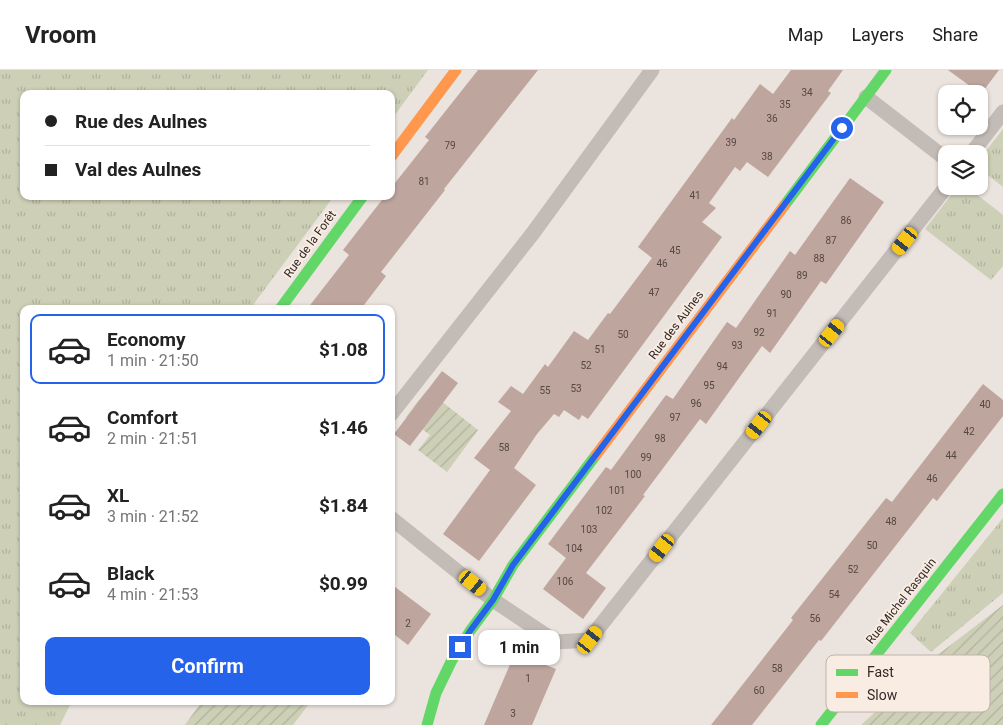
<!DOCTYPE html>
<html lang="en">
<head>
<meta charset="utf-8">
<style>
	body { margin:0; font-family:Roboto,sans-serif; background:#f2f2f2; color:#222; height:100vh; display:flex; flex-direction:column; font-size:19px; white-space:nowrap }
	* { box-sizing:border-box; margin:0 }
	p { font-size:16px; color:#767676 }
	.icon { flex:none; width:28px; height:28px; fill:none; stroke:currentColor; stroke-width:2; stroke-linecap:round; stroke-linejoin:round }
	.map { position:relative; flex:1; overflow:hidden }
	.sheet { position:absolute; left:20px; top:235px; width:375px; height:400px; display:flex; flex-direction:column; background:#fff; border-radius:10px; box-shadow:0 1px 4px #0004 }
	.sheet>* { flex:none }
	.hud { position:absolute; left:20px; top:20px; width:375px; height:110px; border-radius:10px; box-shadow:0 1px 4px #0004; display:grid; align-content:center; height:110px; padding:0 25px; background:#fff }
	.buttons { position:absolute; left:938px; top:15px; display:grid; gap:10px }
	.buttons a { display:grid; place-items:center; width:50px; height:50px; border-radius:10px; background:#fff; box-shadow:0 1px 4px #0004; font-size:25px }
	.end { position:absolute; width:22px; height:22px; margin:-11px; border:6px solid #2563eb; background:#fff; box-shadow:0 0 0 2px #fff }
	.from { border-radius:50% }
	.bubble { position:absolute; height:35px; border-radius:10px; background:#fff; box-shadow:0 1px 4px #0004; font-size:16px; font-weight:700; line-height:35px; text-align:center }
	.car { position:absolute; width:15px; height:30px; margin:-15px -8px; border-radius:6px; box-shadow:0 0 4px 1px #0007; background:linear-gradient(#f5c518 24%,#345 0 40%,#f5c518 0 76%,#345 0 86%,#f5c518 0) }
	.hud b { display:flex; align-items:center; gap:18px; height:48px; font-size:19px }
	.hud b+b { border-top:1px solid #e0e0e0 }
	.hud i { width:12px; height:12px; background:#222 }
	ul { padding:9px 0 0; list-style:none }
	li { display:flex; align-items:center; gap:15px; height:70px; margin:0 10px 8px; padding:0 15px; border:2px solid transparent; border-radius:10px }
	li div { flex:1 }
	li b { display:block; font-size:19px }
	li em { font-style:normal; font-weight:700 }
	li.on { border-color:#2563eb }
	li>.icon { width:45px; height:45px; stroke-width:1.5 }
	.primary-button { display:flex; gap:10px; margin-top:auto; padding:10px 25px }
	.primary-button a { flex:1; height:58px; border-radius:10px; background:#2563eb; color:#fff; font-size:20px; font-weight:700; line-height:58px; text-align:center }
	header { display:flex; align-items:center; gap:30px; box-sizing:border-box; height:70px; padding:0 25px; background:#fff; border-bottom:1px solid #e0e0e0 }
	header strong { font-size:24px }
	nav { display:flex; gap:28px; margin-inline-start:auto; font-size:18px }
	.map>svg:first-child { display:block }
	.park { fill:url(#park-tufts) }
	.garden { fill:url(#garden-furrows) }
	.building { fill:#bea59e }
	.lines { fill:none; stroke-linecap:round; stroke-linejoin:round }
	.lane { stroke:#c3bbb6; stroke-width:15 }
	.fast { stroke:#63d668; stroke-width:11 }
	.slow { stroke:#ff974d; stroke-width:11 }
	.route { stroke:#2563eb; stroke-width:6 }
	.labels { text-anchor:middle; stroke-width:4; stroke-linejoin:round; paint-order:stroke }
	.number-label { font-size:10px; fill:#564743 }
	.street-label { font-size:12px; fill:#332825; stroke:#f9ede3 }
	.key { fill:#f9ede3; stroke:#beb2aa; stroke-width:1 }
	.key-label { font-size:14px; fill:#332825 }
</style>
</head>
<body>
<header>
<strong>Vroom</strong>
<nav><a>Map</a><a>Layers</a><a>Share</a></nav>
</header>
<div class="map">
<svg width="1003" height="655" viewBox="0 0 1003 655">
	<defs>
		<pattern id="park-tufts" width="24" height="20" patternUnits="userSpaceOnUse" patternTransform="scale(1.25)"><rect width="24" height="20" fill="#cdcfb6"/><path d="M3 7l-1-3M5 7V3M7 7l1-3M15 17l-1-3M17 17v-4M19 17l1-3" fill="none" stroke="#b0b29c"/></pattern>
		<pattern id="garden-furrows" width="10" height="10" patternUnits="userSpaceOnUse" patternTransform="scale(1.25)"><rect width="10" height="10" fill="#cdcfb6"/><path d="M-1 1l2-2M0 10L10 0M9 11l2-2" fill="none" stroke="#b0b29c"/></pattern>
	</defs>
	<rect width="100%" height="100%" fill="#ebe3dd"/>
	<g class="park">
		<path d="M0,0H428L391,50V24H24V126H334L250,239H24V631H72L60,655H0Z"/>
		<path d="M1003,59V117L979,98V90Z"/>
		<path d="M958,116H966L1003,145V196L991,210L925,159Z"/>
		<path d="M1003,448V523L931,582L910,563Z"/>
	</g>
	<g class="garden">
		<path d="M427,320L478,360L447,402L418,380L430,365L406,347Z"/>
		<path d="M1003,535V655H861L935,587Z"/>
		<path d="M202,631H311L293,655H185Z"/>
	</g>
	<g class="building">
		<path d="M478,0H538L444,119L445,120L381,202L386,206L361,239H307L349,185L343,180L385,126H391V118L429,70L425,67Z"/>
		<path d="M791,0H843L828,21L831,23L768,107L747,92L740,101L735,97L709,133L716,138L702,152L722,167L588,349L582,345L579,350L564,340L559,347L554,344L537,364L514,398L536,415L479,491L443,464L490,400L474,388L511,341L498,332L511,316L523,324L545,294L548,297L574,261L588,270L608,243L610,244L652,188L638,177L732,48L734,50L760,14L773,24Z"/>
		<path d="M948,0H999L981,24Z"/>
		<path d="M850,108L884,132L826,214L821,211L770,283L762,276L706,354L700,349L643,425L645,426L586,503L606,518L583,549L543,519L566,488L548,474L606,397L611,400L666,325L673,329L727,252L736,258L790,181L795,185Z"/>
		<path d="M442,301L458,313L410,376L394,364Z"/>
		<path d="M983,314L1003,330V346L937,431L933,428L821,571L819,570L752,655H711L793,550L791,548L886,428L892,432Z"/>
		<path d="M391,514L431,544L408,575L391,562Z"/>
		<path d="M515,583L556,599L532,655H484Z"/>
	</g>
	<g class="lines">
		<g class="lane">
			<path d="M866,27L946,89"/>
			<path d="M971,84L1003,42"/>
			<path d="M391,344L533,163L652,0"/>
			<path d="M391,448L493,530L556,572L589,570L947,116"/>
		</g>
		<g class="fast">
			<path d="M784,136L886,0"/>
			<path d="M280,239L363,126"/>
			<path d="M427,655L436,623L451,592L470,561L493,530L513,495L596,385"/>
			<path d="M821,655L1003,424"/>
		</g>
		<g class="slow">
			<path d="M391,87L456,0"/>
			<path d="M596,385L784,136"/>
		</g>
	</g>
	<g class="lines">
		<path class="route" d="M460,577L470,561L493,530L513,495L842,58"/>
	</g>
	<g class="labels">
		<g class="number-label">
			<text x="807" y="26">34</text>
			<text x="785" y="38">35</text>
			<text x="772" y="52">36</text>
			<text x="731" y="76">39</text>
			<text x="450" y="79">79</text>
			<text x="767" y="90">38</text>
			<text x="424" y="115">81</text>
			<text x="695" y="129">41</text>
			<text x="846" y="154">86</text>
			<text x="831" y="174">87</text>
			<text x="675" y="184">45</text>
			<text x="819" y="192">88</text>
			<text x="662" y="197">46</text>
			<text x="802" y="209">89</text>
			<text x="654" y="226">47</text>
			<text x="786" y="228">90</text>
			<text x="772" y="247">91</text>
			<text x="759" y="266">92</text>
			<text x="623" y="268">50</text>
			<text x="737" y="279">93</text>
			<text x="600" y="283">51</text>
			<text x="586" y="299">52</text>
			<text x="722" y="300">94</text>
			<text x="709" y="319">95</text>
			<text x="576" y="322">53</text>
			<text x="545" y="324">55</text>
			<text x="696" y="337">96</text>
			<text x="985" y="338">40</text>
			<text x="675" y="351">97</text>
			<text x="969" y="365">42</text>
			<text x="660" y="372">98</text>
			<text x="504" y="381">58</text>
			<text x="951" y="389">44</text>
			<text x="646" y="391">99</text>
			<text x="633" y="408">100</text>
			<text x="932" y="412">46</text>
			<text x="617" y="424">101</text>
			<text x="604" y="444">102</text>
			<text x="891" y="455">48</text>
			<text x="589" y="463">103</text>
			<text x="872" y="479">50</text>
			<text x="574" y="482">104</text>
			<text x="853" y="503">52</text>
			<text x="565" y="515">106</text>
			<text x="834" y="528">54</text>
			<text x="815" y="552">56</text>
			<text x="408" y="557">2</text>
			<text x="777" y="602">58</text>
			<text x="528" y="612">1</text>
			<text x="759" y="624">60</text>
			<text x="513" y="647">3</text>
		</g>
		<g class="street-label">
			<text transform="translate(310 174) rotate(-54)" y="4">Rue de la Forêt</text>
			<text transform="translate(676 255) rotate(-53)" y="4">Rue des Aulnes</text>
			<text transform="translate(901 531) rotate(-52)" y="4">Rue Michel Rasquin</text>
		</g>
	</g>
	<rect x="826" y="585" width="164" height="57" rx="8" class="key"/>
	<rect x="836" y="599" width="22" height="7" fill="#63d668"/>
	<rect x="836" y="622" width="22" height="6" fill="#ff974d"/>
	<g class="key-label">
		<text x="867" y="607">Fast</text>
		<text x="867" y="630">Slow</text>
	</g>
</svg>
<div class="buttons">
<a><svg class="icon" aria-label="locate" viewBox="0 0 24 24"><circle cx="12" cy="12" r="6"/><path d="M12 2v4M12 18v4M2 12h4M18 12h4"/></svg></a>
<a><svg class="icon" aria-label="layers" viewBox="0 0 24 24"><path d="M12 4l9 5-9 5-9-5zM3 14l9 5 9-5"/></svg></a>
</div>
<i class="end from" style="left:842px;top:58px"></i>
<i class="end" style="left:460px;top:577px"></i>
<div class="bubble" style="left:478px;top:560px;width:82px">1 min</div>
<i class="car" style="left:905px;top:171px;rotate:218deg"></i>
<i class="car" style="left:832px;top:263px;rotate:39deg"></i>
<i class="car" style="left:759px;top:355px;rotate:218deg"></i>
<i class="car" style="left:662px;top:478px;rotate:218deg"></i>
<i class="car" style="left:473px;top:513px;rotate:129deg"></i>
<i class="car" style="left:590px;top:570px;rotate:38deg"></i>
<div class="hud">
<b><i class="from"></i>Rue des Aulnes</b>
<b><i></i>Val des Aulnes</b>
</div>
<section class="sheet">
<ul>
<li class="on"><svg class="icon" aria-label="car" viewBox="0 0 24 24"><path d="M5 17H2v-5l4-1 3-4h7l3 4 3 1v5h-3M9 17h6M6 11h13"/><circle cx="7" cy="17" r="2"/><circle cx="17" cy="17" r="2"/></svg><div><b>Economy</b><p>1 min · 21:50</p></div><em>$1.08</em></li>
<li><svg class="icon" aria-label="car" viewBox="0 0 24 24"><path d="M5 17H2v-5l4-1 3-4h7l3 4 3 1v5h-3M9 17h6M6 11h13"/><circle cx="7" cy="17" r="2"/><circle cx="17" cy="17" r="2"/></svg><div><b>Comfort</b><p>2 min · 21:51</p></div><em>$1.46</em></li>
<li><svg class="icon" aria-label="car" viewBox="0 0 24 24"><path d="M5 17H2v-5l4-1 3-4h7l3 4 3 1v5h-3M9 17h6M6 11h13"/><circle cx="7" cy="17" r="2"/><circle cx="17" cy="17" r="2"/></svg><div><b>XL</b><p>3 min · 21:52</p></div><em>$1.84</em></li>
<li><svg class="icon" aria-label="car" viewBox="0 0 24 24"><path d="M5 17H2v-5l4-1 3-4h7l3 4 3 1v5h-3M9 17h6M6 11h13"/><circle cx="7" cy="17" r="2"/><circle cx="17" cy="17" r="2"/></svg><div><b>Black</b><p>4 min · 21:53</p></div><em>$0.99</em></li>
</ul>
<div class="primary-button"><a>Confirm</a></div>
</section>
</div>
</body>
</html>
